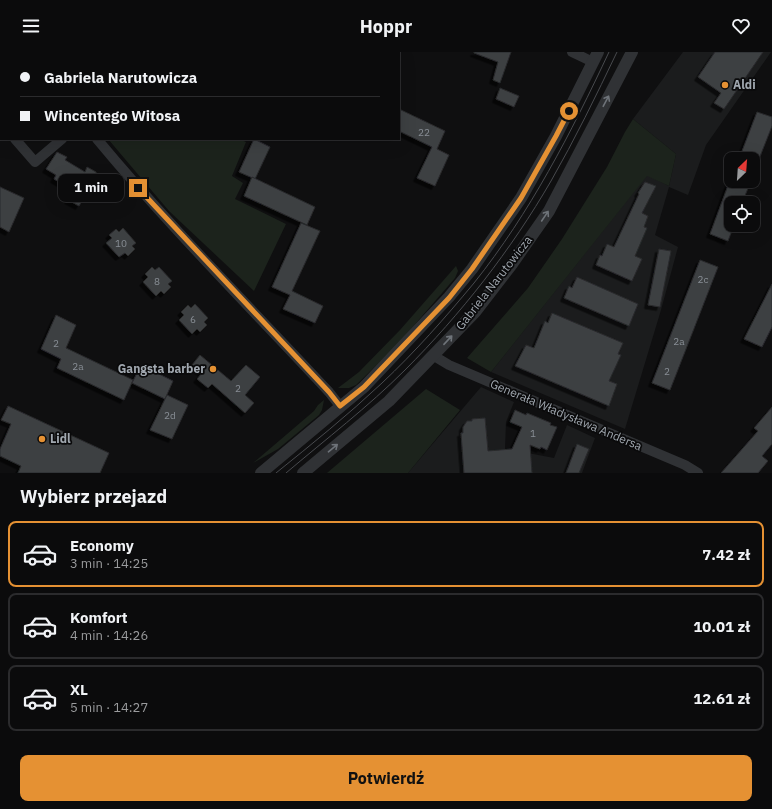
<!DOCTYPE html>
<html lang="pl">
<head>
<meta charset="utf-8">
<style>
	body { margin:0; font-family:"IBM Plex Sans",sans-serif; background:#141415; color:#f1f3f6; height:100vh; display:flex; flex-direction:column; font-size:15px; white-space:nowrap }
	* { box-sizing:border-box; margin:0 }
	p { font-size:13px; color:#9a9b9d }
	.icon { flex:none; width:22px; height:22px; fill:none; stroke:currentColor; stroke-width:2; stroke-linecap:round; stroke-linejoin:round }
	.map { position:relative; height:421px; overflow:hidden }
	.sheet { display:flex; flex-direction:column; background:#0b0b0c; flex:1 }
	.sheet>* { flex:none }
	.banner { position:absolute; left:0px; top:0px; width:400px; height:88px; box-shadow:0 4px 16px #0002,0 0 0 1px #2b2b2d; display:grid; align-content:center; height:88px; padding:0 20px; background:#0b0b0c }
	.needle { width:26px; rotate:25deg }
	.tools { position:absolute; left:724px; top:100px; display:grid; gap:8px }
	.tools a { display:grid; place-items:center; width:36px; height:36px; border-radius:8px; background:#0b0b0c; box-shadow:0 4px 16px #0002,0 0 0 1px #2b2b2d; font-size:20px }
	.end { position:absolute; width:18px; height:18px; margin:-9px; border:5px solid #e59133; background:#111; box-shadow:0 0 0 2px #111 }
	.from { border-radius:50% }
	.bubble { position:absolute; height:28px; border-radius:8px; background:#0b0b0c; box-shadow:0 4px 16px #0002,0 0 0 1px #2b2b2d; font-size:13px; font-weight:700; line-height:28px; text-align:center }
	.banner b { display:flex; align-items:center; gap:14px; height:38px; font-size:15px }
	.banner b+b { border-top:1px solid #2b2b2d }
	.banner i { width:10px; height:10px; background:#f1f3f6 }
	ul { padding:0; list-style:none }
	li { display:flex; align-items:center; gap:12px; height:66px; margin:0 8px 6px; padding:0 12px; border:2px solid #2b2b2d; border-radius:8px }
	li div { flex:1 }
	li b { display:block; font-size:15px }
	li em { font-style:normal; font-weight:700 }
	li.current { border-color:#e59133 }
	li>.icon { width:36px; height:36px; stroke-width:1.5 }
	h2 { padding:0 20px; font-size:18px; line-height:48px }
	.cta { display:flex; gap:8px; margin-top:auto; padding:8px 20px }
	.cta a { flex:1; height:46px; border-radius:8px; background:#e59133; color:#111; font-size:16px; font-weight:700; line-height:46px; text-align:center }
	header { display:flex; justify-content:space-between; align-items:center; height:52px; padding:0 20px; background:#0b0b0c; font-size:18px; font-weight:700 }
	.map>svg:first-child { display:block }
	.built { fill:#1b1c1d }
	.green { fill:#1c231c }
	.building { fill:#3e3f43; stroke:#292a2c; filter:url(#shadow) }
	.lines { fill:none; stroke-linecap:round; stroke-linejoin:round }
	.minor { stroke:#303235; stroke-width:10 }
	.tertiary { stroke:#303235; stroke-width:12 }
	.tram { stroke:#484a4e; stroke-width:1 }
	.oneway { stroke:#6e7379 }
	.route { stroke:#e59133; stroke-width:5 }
	.poi-dot { fill:#e59133; stroke:#0a0a0b; stroke-width:1.5 }
	.labels { text-anchor:middle; stroke-width:3.5; stroke-linejoin:round; paint-order:stroke }
	.number-label { font-size:10px; fill:#888e95 }
	.poi-label { font-size:12px; font-weight:bold; fill:#a1a8b0; stroke:#0a0a0b; text-anchor:start }
	.street-label { font-size:12px; fill:#a1a8b0; stroke:#0a0a0b }
</style>
</head>
<body>
<header><svg class="icon" aria-label="menu" viewBox="0 0 24 24"><path d="M4 6h16M4 12h16M4 18h16"/></svg>Hoppr<svg class="icon" aria-label="heart" viewBox="0 0 24 24"><path d="M12 20l-8-8c-3-5 5-10 8-4 3-6 11-1 8 4z"/></svg></header>
<div class="map">
<svg width="772" height="421" viewBox="0 0 772 421">
	<defs>
		<filter id="shadow"><feDropShadow dx="-3.5" dy="3.5" stdDeviation="0" flood-color="#0009"/></filter>
	</defs>
	<rect width="100%" height="100%" fill="#0f0f10"/>
	<g class="built">
		<path d="M683,0H771L706,93L688,143L669,135L655,183L678,195L661,258L625,377L491,320L647,123L669,134L676,102L633,67Z"/>
		<path d="M481,335L514,350L506,370L505,397L518,396L520,402H533L554,406L567,373L595,386L582,421H408Z"/>
	</g>
	<g class="green">
		<path d="M633,67L676,102L669,134L647,124L491,320L467,306L528,236L562,187L607,115L625,80Z"/>
		<path d="M108,87H239L246,90L232,124L243,131L235,147L286,172L254,239L169,159Z"/>
		<path d="M456,214L458,219L455,226L397,293L356,333L349,336H338L359,320L400,278Z"/>
		<path d="M426,337L460,358L408,421H327Z"/>
		<path d="M324,348L322,358L319,363L278,397L253,411L314,359L318,353Z"/>
	</g>
	<g class="building">
		<path d="M474,0H511L500,31L493,28L498,10L474,1Z"/>
		<path d="M715,0H763L724,57L714,51L721,41L698,25Z"/>
		<path d="M500,36L519,44L514,55L496,47Z"/>
		<path d="M399,57L445,79L437,97L449,103L435,134L417,126L432,95L399,79Z"/>
		<path d="M757,60L772,65V74L759,107H739Z"/>
		<path d="M254,87L270,95L255,127L239,120Z"/>
		<path d="M57,100L67,105L65,108L85,120L87,115L96,120L97,124L79,154L68,148L72,142L62,136L64,133L54,127L56,123L46,117Z"/>
		<path d="M252,125L315,155L307,173L244,144Z"/>
		<path d="M730,128L751,129L742,151H731V173H734L728,189L710,182Z"/>
		<path d="M645,130L656,134L642,161L648,164L644,175L647,176L635,204L642,207L632,229L596,213L600,203L602,204L607,192L614,195L639,142L638,141Z"/>
		<path d="M0,135L24,146L9,180L0,175Z"/>
		<path d="M301,171L320,179L292,239L323,254L315,271L283,257L290,243L272,235Z"/>
		<path d="M123,176L136,191L132,194L135,197L128,204L125,201L119,205L106,191L112,186L109,183L116,177L119,180Z"/>
		<path d="M659,197L671,199L660,255L648,253Z"/>
		<path d="M700,208L718,215L670,338L652,331Z"/>
		<path d="M152,215L155,218L159,215L172,229L168,232L171,235L164,242L161,239L156,244L143,230L148,225L145,222Z"/>
		<path d="M577,225L638,252L629,274L564,246L569,234L572,236Z"/>
		<path d="M772,232V275L762,295L744,287Z"/>
		<path d="M195,252L208,266L204,270L207,273L200,280L197,277L192,282L179,268L184,263L181,260L188,253L191,256Z"/>
		<path d="M552,261L623,291L618,302L621,303L609,329L617,332L609,354L515,314L526,293L534,296L545,269L548,271Z"/>
		<path d="M56,263L76,273L66,296L133,328L124,348L57,316L61,307L41,297Z"/>
		<path d="M200,303L231,329L246,313L260,325L245,343L254,351L245,361L212,332L208,336L197,327L202,321L192,313Z"/>
		<path d="M141,313L173,329L165,347L132,331Z"/>
		<path d="M167,343L188,353L172,387L150,378Z"/>
		<path d="M8,354L109,401L100,421H18L21,414L0,404V397L11,372L1,368Z"/>
		<path d="M772,355V392L762,404L768,409L758,421H721L758,379L754,376Z"/>
		<path d="M515,358L526,363L527,361L551,371L550,373L557,375L547,398L541,395L540,397L530,393L532,421H464L461,381H463V375L467,369H472V367L485,366L488,399L512,397L522,375L510,370Z"/>
		<path d="M577,392L589,397L579,421H566Z"/>
	</g>
	<g class="lines">
		<g class="minor">
			<path d="M24,0L25,1"/>
			<path d="M572,0L593,10"/>
			<path d="M0,70L1,71"/>
			<path d="M15,87L35,110L62,87"/>
			<path d="M97,87C170,175 251,256 329,340L340,354"/>
			<path d="M434,304L449,313L685,413L698,421"/>
		</g>
		<g class="tertiary">
			<path d="M261,421L364,335L449,245L472,217L521,146L556,84L598,0"/>
			<path d="M303,421L389,349L475,260L512,212L549,159L632,0"/>
		</g>
		<g class="tram">
			<path d="M276,421C312,392 348,363 382,331C415,300 445,266 474,231C530,161 571,81 609,0"/>
			<path d="M286,421C326,387 368,355 405,318C461,262 511,198 551,129C575,87 596,44 617,0"/>
		</g>
	</g>
	<defs><path id="oneway-shaft" d="M-6 0H5M1.5-3L5.5 0L1.5 3" fill="none" stroke-width="1.6" stroke-linecap="round" stroke-linejoin="round"/></defs>
	<g class="oneway">
		<use href="#oneway-shaft" transform="translate(606 49) rotate(-62)"/>
		<use href="#oneway-shaft" transform="translate(545 164) rotate(-56)"/>
		<use href="#oneway-shaft" transform="translate(448 288) rotate(-47)"/>
		<use href="#oneway-shaft" transform="translate(333 396) rotate(-40)"/>
	</g>
	<g class="lines">
		<path class="route" d="M138,136L329,340L340,354L364,335L449,246L472,217L521,146L556,84L569,59"/>
	</g>
	<g class="poi-dot">
		<circle cx="725" cy="33" r="4"/>
		<circle cx="213" cy="317" r="4"/>
		<circle cx="42" cy="387" r="4"/>
	</g>
	<g class="labels">
		<g class="number-label">
			<text x="424" y="84">22</text>
			<text x="121" y="195">10</text>
			<text x="703" y="231">2c</text>
			<text x="157" y="233">8</text>
			<text x="193" y="271">6</text>
			<text x="679" y="293">2a</text>
			<text x="56" y="295">2</text>
			<text x="78" y="318">2a</text>
			<text x="667" y="323">2</text>
			<text x="238" y="340">2</text>
			<text x="170" y="367">2d</text>
			<text x="533" y="385">1</text>
		</g>
		<g class="poi-label">
			<text x="733" y="37">Aldi</text>
			<text x="205" y="321" text-anchor="end">Gangsta barber</text>
			<text x="50" y="391">Lidl</text>
		</g>
		<g class="street-label">
			<text transform="translate(494 231) rotate(-52)" y="4">Gabriela Narutowicza</text>
			<text transform="translate(566 363) rotate(23)" y="4">Generała Władysława Andersa</text>
		</g>
	</g>
</svg>
<div class="tools">
<a><svg class="needle" viewBox="-14 -14 28 28"><path d="M0-13l5 13h-10z" fill="#e53935"/><path d="M0 13l5-13h-10z" fill="#9a9b9d"/></svg></a>
<a><svg class="icon" aria-label="locate" viewBox="0 0 24 24"><circle cx="12" cy="12" r="6"/><path d="M12 2v4M12 18v4M2 12h4M18 12h4"/></svg></a>
</div>
<i class="end from" style="left:569px;top:59px"></i>
<i class="end" style="left:138px;top:136px"></i>
<div class="bubble" style="left:58px;top:122px;width:66px">1 min</div>
<div class="banner">
<b><i class="from"></i>Gabriela Narutowicza</b>
<b><i></i>Wincentego Witosa</b>
</div>
</div>
<section class="sheet">
<h2>Wybierz przejazd</h2>
<ul>
<li class="current"><svg class="icon" aria-label="car" viewBox="0 0 24 24"><path d="M5 17H2v-5l4-1 3-4h7l3 4 3 1v5h-3M9 17h6M6 11h13"/><circle cx="7" cy="17" r="2"/><circle cx="17" cy="17" r="2"/></svg><div><b>Economy</b><p>3 min · 14:25</p></div><em>7.42 zł</em></li>
<li><svg class="icon" aria-label="car" viewBox="0 0 24 24"><path d="M5 17H2v-5l4-1 3-4h7l3 4 3 1v5h-3M9 17h6M6 11h13"/><circle cx="7" cy="17" r="2"/><circle cx="17" cy="17" r="2"/></svg><div><b>Komfort</b><p>4 min · 14:26</p></div><em>10.01 zł</em></li>
<li><svg class="icon" aria-label="car" viewBox="0 0 24 24"><path d="M5 17H2v-5l4-1 3-4h7l3 4 3 1v5h-3M9 17h6M6 11h13"/><circle cx="7" cy="17" r="2"/><circle cx="17" cy="17" r="2"/></svg><div><b>XL</b><p>5 min · 14:27</p></div><em>12.61 zł</em></li>
</ul>
<div class="cta"><a>Potwierdź</a></div>
</section>
</body>
</html>
